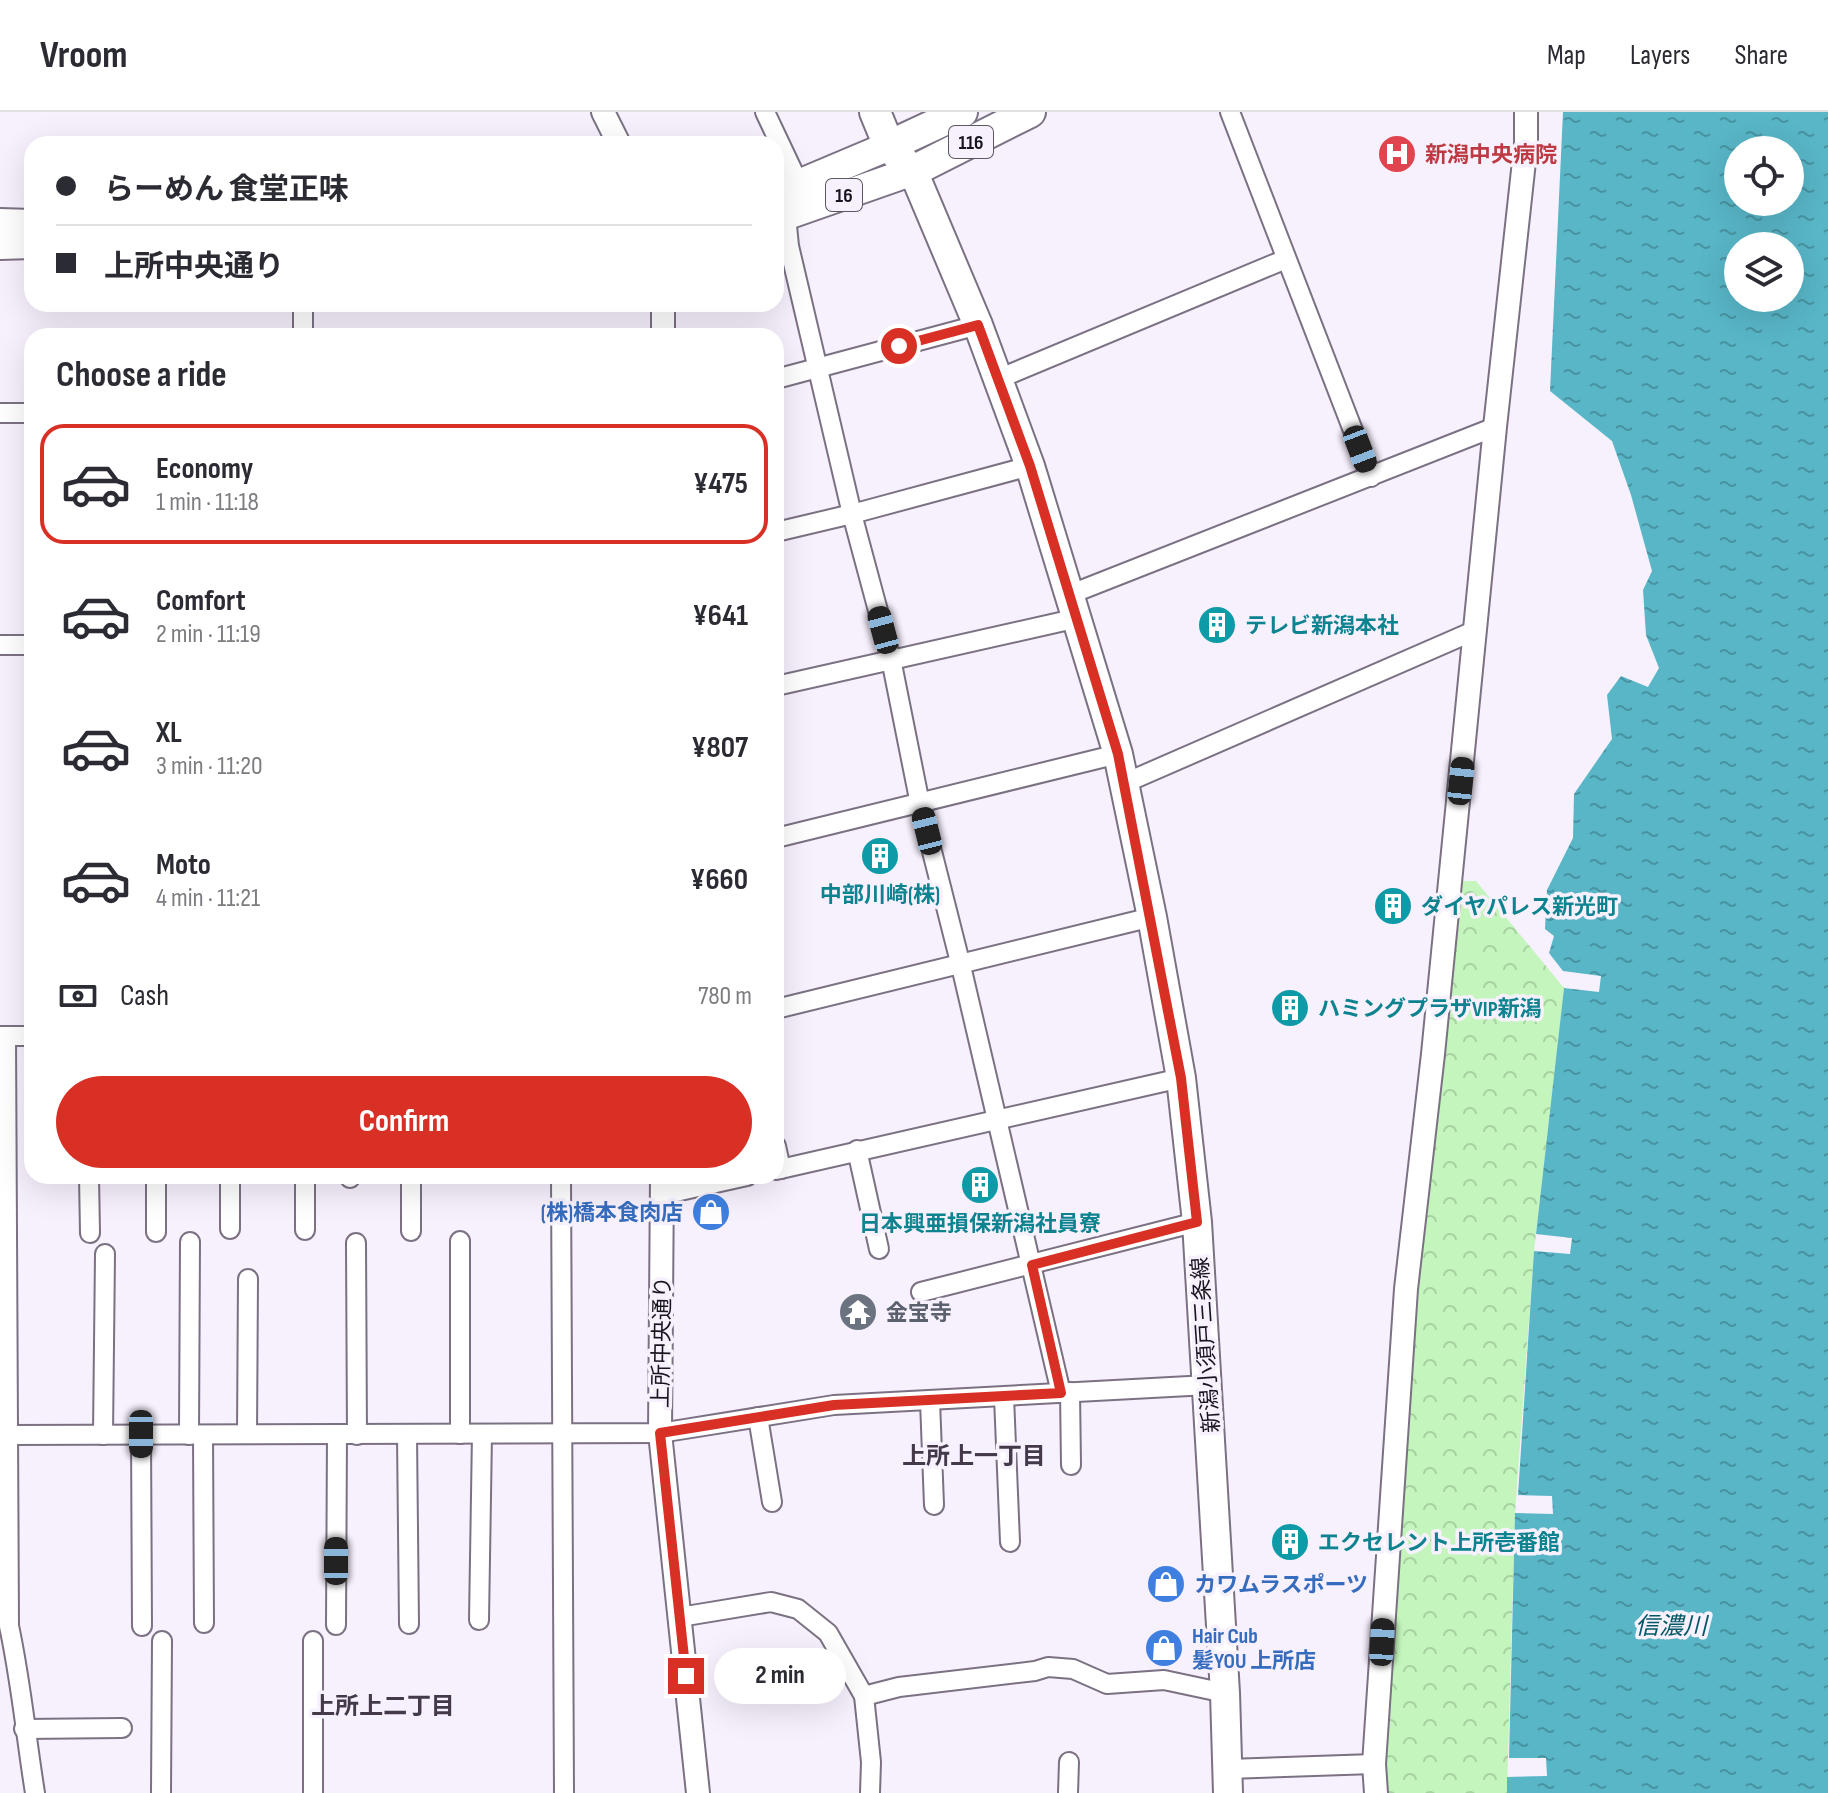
<!DOCTYPE html>
<html lang="en">
<head>
<meta charset="utf-8">
<style>
	body { margin:0; font-family:"Sofia Sans Condensed","Noto Sans JP",sans-serif; background:#f7f7f7; color:#2b2b33; height:100vh; display:flex; flex-direction:column; font-size:30px; white-space:nowrap }
	* { box-sizing:border-box; margin:0 }
	p { font-size:26px; color:#7c7c81 }
	.icon { flex:none; width:44px; height:44px; fill:none; stroke:currentColor; stroke-width:2; stroke-linecap:round; stroke-linejoin:round }
	.map { position:relative; flex:1; overflow:hidden }
	.side { position:absolute; left:24px; top:216px; width:760px; height:856px; display:flex; flex-direction:column; background:#fff; border-radius:24px; box-shadow:0 8px 32px #0002 }
	.side>* { flex:none }
	.banner { position:absolute; left:24px; top:24px; width:760px; height:176px; border-radius:24px; box-shadow:0 8px 32px #0002; display:grid; align-content:center; height:176px; padding:0 32px; background:#fff }
	.controls { position:absolute; left:1724px; top:24px; display:grid; gap:16px }
	.controls a { display:grid; place-items:center; width:80px; height:80px; border-radius:50%; background:#fff; box-shadow:0 8px 32px #0002; font-size:40px }
	.end { position:absolute; width:36px; height:36px; margin:-18px; border:10px solid #d93025; background:#fff; box-shadow:0 0 0 4px #fff }
	.from { border-radius:50% }
	.bubble { position:absolute; height:56px; border-radius:28px; background:#fff; box-shadow:0 8px 32px #0002; font-size:26px; font-weight:700; line-height:56px; text-align:center }
	.car { position:absolute; width:24px; height:48px; margin:-24px -12px; border-radius:10px; box-shadow:0 0 6px 2px #0007; background:linear-gradient(#222 24%,#8ab4d8 0 40%,#222 0 76%,#8ab4d8 0 86%,#222 0) }
	.banner b { display:flex; align-items:center; gap:28px; height:76px; font-size:30px }
	.banner b+b { border-top:2px solid #e1e1e2 }
	.banner i { width:20px; height:20px; background:#2b2b33 }
	ul { padding:0; list-style:none }
	li { display:flex; align-items:center; gap:24px; height:120px; margin:0 16px 12px; padding:0 16px; border:4px solid transparent; border-radius:24px }
	li div { flex:1 }
	li b { display:block; font-size:30px }
	li em { font-style:normal; font-weight:700 }
	li.active { border-color:#d93025 }
	li>.icon { width:72px; height:72px; stroke-width:1.5 }
	h2 { padding:0 32px; font-size:36px; line-height:96px }
	.pay { display:flex; align-items:center; gap:20px; height:88px; padding:0 32px; font-size:30px }
	.pay p { margin-inline-start:auto }
	.primary-button { display:flex; gap:16px; margin-top:auto; padding:16px 32px }
	.primary-button a { flex:1; height:92px; border-radius:48px; background:#d93025; color:#fff; font-size:32px; font-weight:700; line-height:92px; text-align:center }
	header { display:flex; align-items:center; gap:48px; box-sizing:border-box; height:112px; padding:0 40px; background:#fff; border-bottom:2px solid #e1e1e2 }
	header strong { font-size:38px }
	nav { display:flex; gap:44px; margin-inline-start:auto; font-size:28px }
	.map>svg:first-child { display:block }
	.park { fill:url(#park-crowns) }
	.water { fill:url(#water-ripples); fill-rule:evenodd }
	.lines { fill:none; stroke-linecap:round; stroke-linejoin:round }
	.minor-casing { stroke:#7b7183; stroke-width:22 }
	.tertiary-casing { stroke:#7b7183; stroke-width:26 }
	.primary-casing { stroke:#7b7183; stroke-width:32 }
	.trunk-casing { stroke:#7b7183; stroke-width:34 }
	.minor { stroke:#fff; stroke-width:18 }
	.tertiary { stroke:#fff; stroke-width:22 }
	.primary { stroke:#fff; stroke-width:28 }
	.trunk { stroke:#fff; stroke-width:30 }
	.route { stroke:#d93025; stroke-width:10 }
	.labels { text-anchor:middle; stroke-width:7; stroke-linejoin:round; paint-order:stroke }
	.shield { fill:#f7f0fd; stroke:#5c5760; stroke-width:2 }
	.shield-label { font-size:20px; font-weight:bold; fill:#19151c }
	.health-label { font-size:22px; font-weight:bold; fill:#be3a42; stroke:#f7f0fd; text-anchor:start }
	.culture-label { font-size:22px; font-weight:bold; fill:#0d838f; stroke:#f7f0fd; text-anchor:start }
	.shop-label { font-size:22px; font-weight:bold; fill:#366cbe; stroke:#f7f0fd; text-anchor:start }
	.worship-label { font-size:22px; font-weight:bold; fill:#5b616d; stroke:#f7f0fd; text-anchor:start }
	.street-label { font-size:22px; fill:#19151c; stroke:#f7f0fd }
	.neighbourhood-label { font-size:24px; font-weight:bold; fill:#433949; stroke:#f7f0fd }
	.water-label { font-size:24px; font-style:italic; fill:#025864; stroke:#f7f0fd }
</style>
</head>
<body>
<header>
<strong>Vroom</strong>
<nav><a>Map</a><a>Layers</a><a>Share</a></nav>
</header>
<div class="map">
<svg width="1828" height="1681" viewBox="0 0 1828 1681">
	<defs>
		<pattern id="park-crowns" width="20" height="18" patternUnits="userSpaceOnUse" patternTransform="scale(2)"><rect width="20" height="18" fill="#c4f5bc"/><path d="M2 6a3 3 0 1 1 6 0M12 15a3 3 0 1 1 6 0" fill="none" stroke="#a8d1a1"/></pattern>
		<pattern id="water-ripples" width="26" height="14" patternUnits="userSpaceOnUse" patternTransform="scale(2)"><rect width="26" height="14" fill="#58b6c7"/><path d="M2 4q2-2 4 0t4 0M15 11q2-2 4 0t4 0" fill="none" stroke="#4893a1"/></pattern>
	</defs>
	<rect width="100%" height="100%" fill="#f7f0fd"/>
	<path class="park" d="M1460,769H1476L1564,876L1534,1139L1515,1401L1507,1681H1383L1396,1389L1428,1044Z"/>
	<path class="water" d="M1563,0H1828V1681H1507V1665L1547,1664L1546,1646H1509L1515,1401L1553,1402L1552,1384L1518,1383L1534,1139L1570,1142L1572,1126L1536,1122L1564,876L1599,880L1601,864L1563,859L1549,841L1554,824L1545,817L1547,778L1573,726L1574,682L1612,627L1607,583L1621,564L1648,575L1659,556L1646,523L1643,478L1652,459L1631,383L1612,329L1550,279ZM1738,38H1790V90H1738ZM1738,134H1790V186H1738Z"/>
	<g class="lines">
		<g class="minor-casing">
			<g id="minor">
				<path d="M765,0L799,72"/>
				<path d="M1230,0L1371,365"/>
				<path d="M786,104L789,134L852,402L891,547L920,692L961,854L1061,1281"/>
				<path d="M303,192V224"/>
				<path d="M776,267L978,213"/>
				<path d="M998,267L1286,147"/>
				<path d="M0,301H32"/>
				<path d="M776,420L852,402L1030,354"/>
				<path d="M1071,482L1495,315"/>
				<path d="M0,533H32"/>
				<path d="M776,574L1078,506"/>
				<path d="M1125,671L1476,518"/>
				<path d="M776,726L1118,642"/>
				<path d="M776,897L1152,805"/>
				<path d="M0,924H32"/>
				<path d="M6,924L9,1514C21,1569 26,1625 35,1681"/>
				<path d="M776,1034L781,1057"/>
				<path d="M857,1038L879,1137"/>
				<path d="M776,1058L1181,966"/>
				<path d="M89,1064L90,1121"/>
				<path d="M156,1064V1120"/>
				<path d="M230,1064V1117"/>
				<path d="M305,1064V1118"/>
				<path d="M561,1064L564,1681"/>
				<path d="M350,1066V1064"/>
				<path d="M662,1083L747,1064"/>
				<path d="M411,1119V1064"/>
				<path d="M356,1131L357,1323"/>
				<path d="M921,1180L1197,1110"/>
				<path d="M1070,1280L1071,1353"/>
				<path d="M1004,1285L1010,1430"/>
				<path d="M930,1289L934,1393"/>
				<path d="M758,1305L772,1390"/>
				<path d="M141,1322L142,1514"/>
				<path d="M247,1322L248,1167"/>
				<path d="M460,1322V1129"/>
				<path d="M10,1323L660,1321L834,1293L1208,1273"/>
				<path d="M103,1323L105,1142"/>
				<path d="M189,1323L190,1130"/>
				<path d="M203,1323L204,1511"/>
				<path d="M407,1323L409,1512"/>
				<path d="M680,1505L771,1490L798,1497L828,1521L864,1584L871,1650L870,1681"/>
				<path d="M479,1508L482,1322"/>
				<path d="M336,1513L337,1323"/>
				<path d="M313,1529V1681"/>
				<path d="M864,1584L899,1575L1035,1559L1048,1555L1073,1557L1107,1572L1164,1568L1225,1581"/>
				<path d="M24,1617L122,1616"/>
				<path d="M1228,1657L1374,1652"/>
				<path d="M161,1681L162,1529"/>
				<path d="M1068,1681L1069,1650"/>
			</g>
		</g>
		<g class="tertiary-casing">
			<g id="tertiary">
				<path d="M603,0L619,32"/>
				<path d="M663,224V192"/>
				<path d="M662,1064L660,1321L698,1681"/>
				<path d="M1376,1681L1374,1652L1406,1177L1433,942L1495,315L1526,31V0"/>
			</g>
		</g>
		<g class="primary-casing">
			<g id="primary">
				<path d="M776,79L799,72L889,34"/>
				<path d="M776,107L913,59L978,213L1030,354L1118,642L1152,805L1181,966L1197,1110L1225,1581L1228,1681"/>
				<path d="M0,111L32,112"/>
				<path d="M0,133L32,132"/>
			</g>
		</g>
		<g class="trunk-casing">
			<g id="trunk">
				<path d="M875,0L889,34L903,49"/>
				<path d="M889,34L962,0"/>
				<path d="M913,59L1030,0"/>
			</g>
		</g>
		<use href="#minor" class="minor"/>
		<use href="#tertiary" class="tertiary"/>
		<use href="#primary" class="primary"/>
		<use href="#trunk" class="trunk"/>
	</g>
	<g class="lines">
		<path class="route" d="M686,1564L660,1321L834,1293L1061,1281L1032,1153L1197,1110L1181,966L1118,642L1030,354L978,213L899,234"/>
	</g>
	<defs>
		<g id="hospital-disc" transform="scale(2)"><circle r="9.5" fill="#e0444e" stroke="#f7f0fd"/><path d="M-5-5h3v3.5h4V-5h3V5h-3V1.5h-4V5h-3Z" fill="#fff"/></g>
		<g id="building-disc" transform="scale(2)"><circle r="9.5" fill="#0f9aa8" stroke="#f7f0fd"/><path d="M-4-6H4V6H1V3H-1V6H-4ZM-2.5-4.3h1.7v1.8h-1.7ZM.8-4.3h1.7v1.8H.8ZM-2.5-1h1.7V.8h-1.7ZM.8-1h1.7V.8H.8Z" fill="#fff"/></g>
		<g id="shop-disc" transform="scale(2)"><circle r="9.5" fill="#3f7fe0" stroke="#f7f0fd"/><path d="M-5-2.5h2.3a2.7 3.5 0 0 1 5.4 0H5L5.5 6h-11ZM-1.5-2.5h3a1.5 2.3 0 0 0-3 0Z" fill="#fff"/></g>
		<g id="temple-disc" transform="scale(2)"><circle r="9.5" fill="#6b7280" stroke="#f7f0fd"/><path d="M0-6L5-2H3V0L6.5 2.5H4V6H1.5V3h-3V6H-4V2.5H-6.5L-3 0V-2H-5Z" fill="#fff"/></g>
	</defs>
	<g fill-rule="evenodd">
		<use href="#hospital-disc" x="1397" y="42"/>
		<use href="#building-disc" x="1217" y="513"/>
		<use href="#building-disc" x="880" y="744"/>
		<use href="#building-disc" x="1393" y="794"/>
		<use href="#building-disc" x="1290" y="896"/>
		<use href="#building-disc" x="980" y="1073"/>
		<use href="#shop-disc" x="711" y="1100"/>
		<use href="#temple-disc" x="858" y="1200"/>
		<use href="#building-disc" x="1290" y="1430"/>
		<use href="#shop-disc" x="1166" y="1472"/>
		<use href="#shop-disc" x="1164" y="1536"/>
	</g>
	<g class="labels">
		<g class="shield">
			<rect x="949" y="14" width="44" height="32" rx="6"/>
			<rect x="826" y="67" width="36" height="32" rx="6"/>
		</g>
		<g class="shield-label">
			<text x="971" y="37">116</text>
			<text x="844" y="90">16</text>
		</g>
		<g class="health-label">
			<text x="1425" y="50">新潟中央病院</text>
		</g>
		<g class="culture-label">
			<text x="1245" y="521">テレビ新潟本社</text>
			<text x="880" y="790" text-anchor="middle">中部川崎(株)</text>
			<text x="1421" y="802">ダイヤパレス新光町</text>
			<text x="1318" y="904">ハミングプラザVIP新潟</text>
			<text x="980" y="1119" text-anchor="middle">日本興亜損保新潟社員寮</text>
			<text x="1318" y="1438">エクセレント上所壱番館</text>
		</g>
		<g class="shop-label">
			<text x="683" y="1108" text-anchor="end">(株)橋本食肉店</text>
			<text x="1194" y="1480">カワムラスポーツ</text>
			<text x="1192" y="1531">Hair Cub<tspan x="1192" dy="25">髪YOU 上所店</tspan></text>
		</g>
		<g class="worship-label">
			<text x="886" y="1208">金宝寺</text>
		</g>
		<g class="street-label">
			<text transform="translate(661 1230) rotate(-89)" y="8">上所中央通り</text>
			<text transform="translate(1205 1233) rotate(-94)" y="8">新潟小須戸三条線</text>
		</g>
		<g class="neighbourhood-label">
			<text x="974" y="1352">上所上一丁目</text>
			<text x="383" y="1602">上所上二丁目</text>
		</g>
		<g class="water-label">
			<text x="1671" y="1522">信濃川</text>
		</g>
	</g>
</svg>
<div class="controls">
<a><svg class="icon" aria-label="locate" viewBox="0 0 24 24"><circle cx="12" cy="12" r="6"/><path d="M12 2v4M12 18v4M2 12h4M18 12h4"/></svg></a>
<a><svg class="icon" aria-label="layers" viewBox="0 0 24 24"><path d="M12 4l9 5-9 5-9-5zM3 14l9 5 9-5"/></svg></a>
</div>
<i class="end from" style="left:899px;top:234px"></i>
<i class="end" style="left:686px;top:1564px"></i>
<div class="bubble" style="left:714px;top:1536px;width:132px">2 min</div>
<i class="car" style="left:1360px;top:337px;rotate:159deg"></i>
<i class="car" style="left:883px;top:518px;rotate:345deg"></i>
<i class="car" style="left:1461px;top:669px;rotate:6deg"></i>
<i class="car" style="left:927px;top:719px;rotate:346deg"></i>
<i class="car" style="left:141px;top:1322px;rotate:180deg"></i>
<i class="car" style="left:336px;top:1449px;rotate:0deg"></i>
<i class="car" style="left:1382px;top:1530px;rotate:3deg"></i>
<div class="banner">
<b><i class="from"></i>らーめん 食堂正味</b>
<b><i></i>上所中央通り</b>
</div>
<section class="side">
<h2>Choose a ride</h2>
<ul>
<li class="active"><svg class="icon" aria-label="car" viewBox="0 0 24 24"><path d="M5 17H2v-5l4-1 3-4h7l3 4 3 1v5h-3M9 17h6M6 11h13"/><circle cx="7" cy="17" r="2"/><circle cx="17" cy="17" r="2"/></svg><div><b>Economy</b><p>1 min · 11:18</p></div><em>¥475</em></li>
<li><svg class="icon" aria-label="car" viewBox="0 0 24 24"><path d="M5 17H2v-5l4-1 3-4h7l3 4 3 1v5h-3M9 17h6M6 11h13"/><circle cx="7" cy="17" r="2"/><circle cx="17" cy="17" r="2"/></svg><div><b>Comfort</b><p>2 min · 11:19</p></div><em>¥641</em></li>
<li><svg class="icon" aria-label="car" viewBox="0 0 24 24"><path d="M5 17H2v-5l4-1 3-4h7l3 4 3 1v5h-3M9 17h6M6 11h13"/><circle cx="7" cy="17" r="2"/><circle cx="17" cy="17" r="2"/></svg><div><b>XL</b><p>3 min · 11:20</p></div><em>¥807</em></li>
<li><svg class="icon" aria-label="car" viewBox="0 0 24 24"><path d="M5 17H2v-5l4-1 3-4h7l3 4 3 1v5h-3M9 17h6M6 11h13"/><circle cx="7" cy="17" r="2"/><circle cx="17" cy="17" r="2"/></svg><div><b>Moto</b><p>4 min · 11:21</p></div><em>¥660</em></li>
</ul>
<div class="pay"><svg class="icon" aria-label="cash" viewBox="0 0 24 24"><path d="M3 7h18v10H3z"/><circle cx="12" cy="12" r="2"/></svg>Cash<p>780 m</p></div>
<div class="primary-button"><a>Confirm</a></div>
</section>
</div>
</body>
</html>
